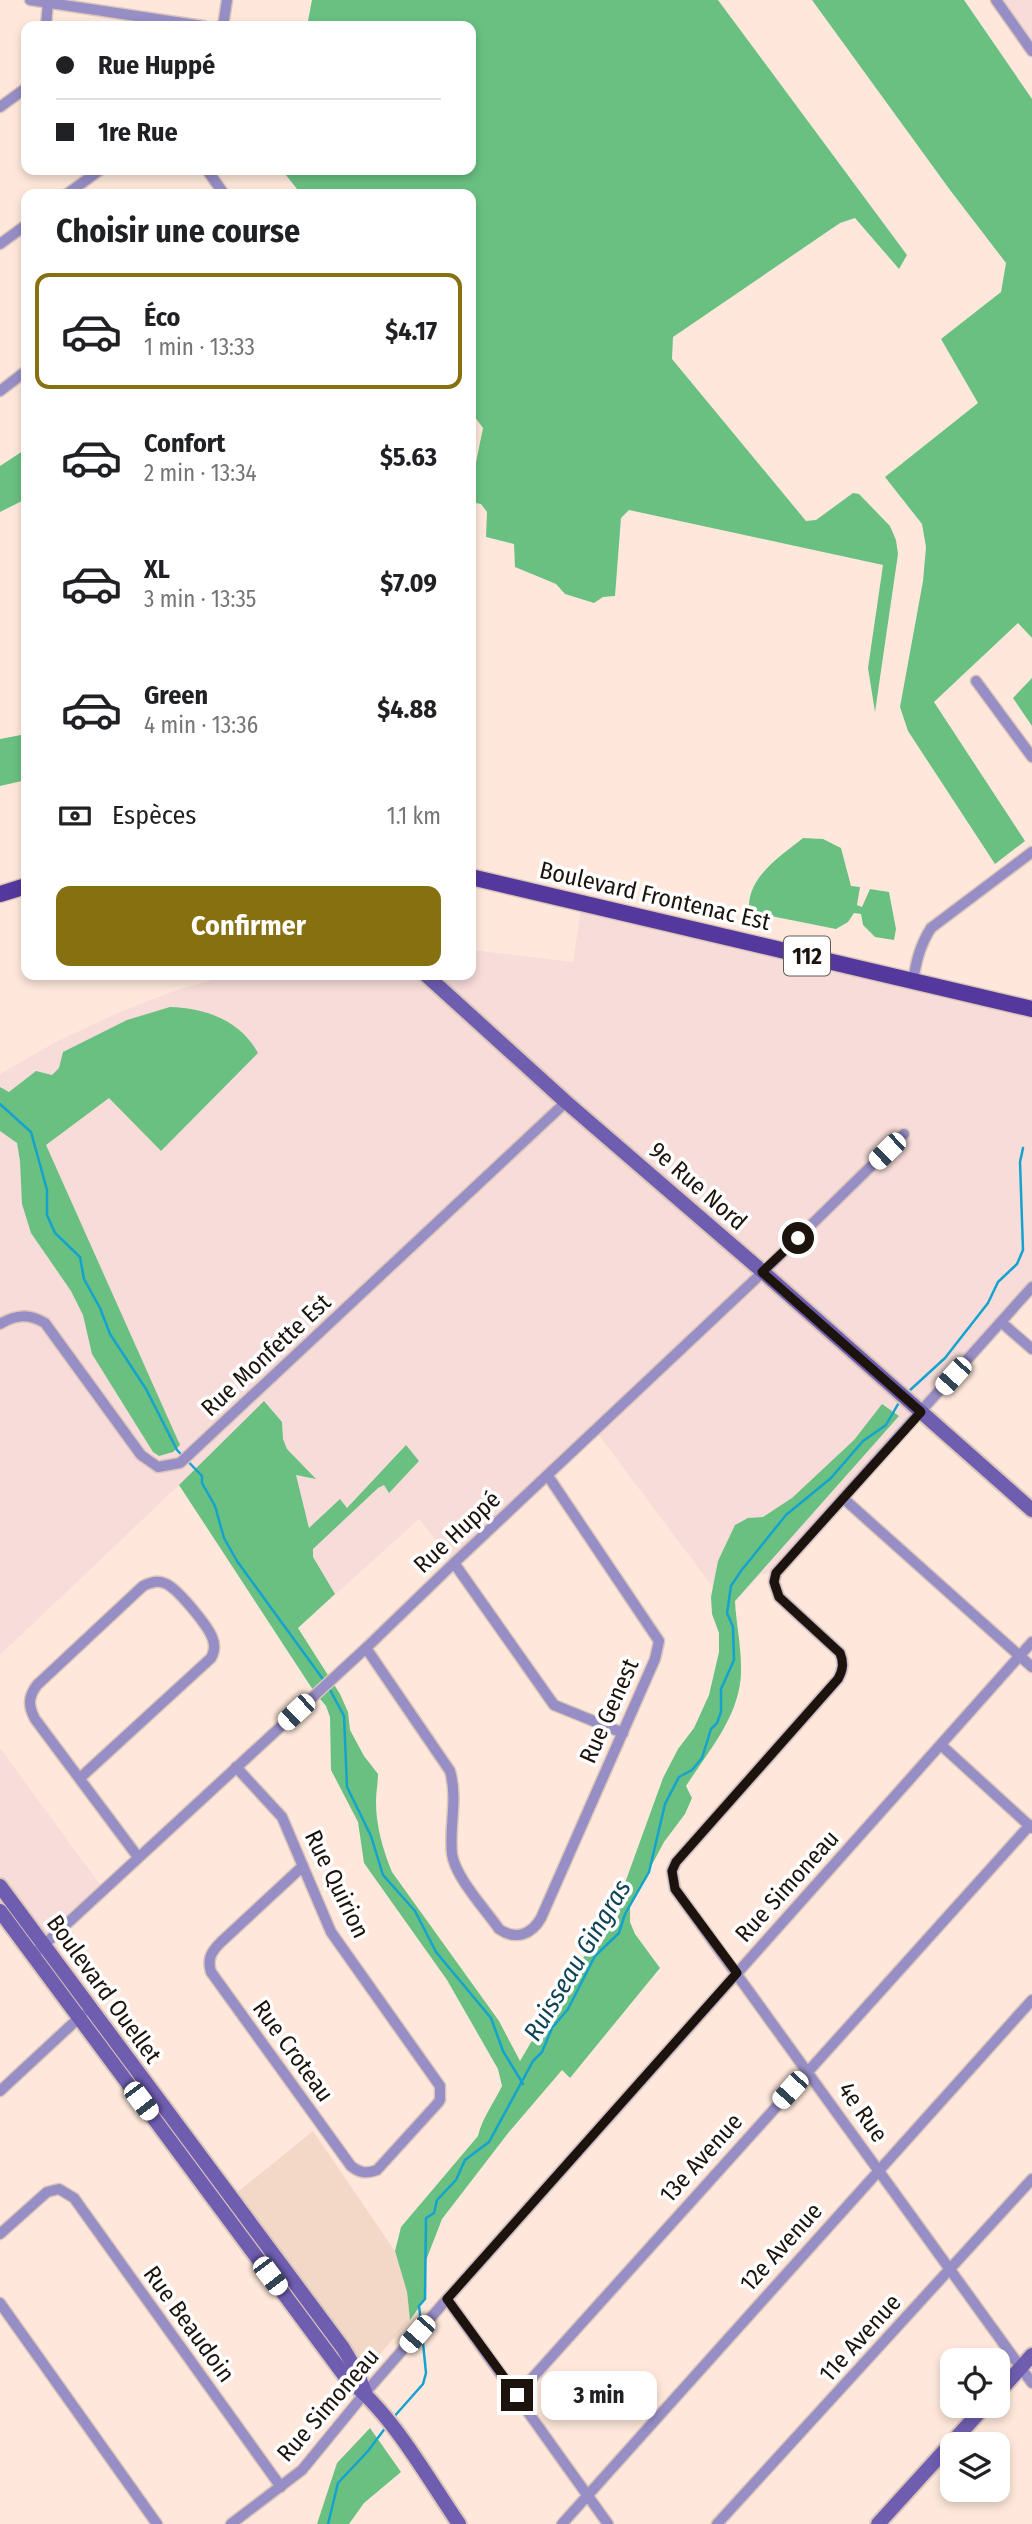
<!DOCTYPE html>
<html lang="fr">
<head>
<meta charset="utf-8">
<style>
	body { margin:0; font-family:"Fira Sans Condensed",sans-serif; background:#f6f6f6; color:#202124; height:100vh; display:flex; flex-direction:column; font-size:26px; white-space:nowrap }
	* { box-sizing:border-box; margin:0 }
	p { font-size:23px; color:#757577 }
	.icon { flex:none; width:38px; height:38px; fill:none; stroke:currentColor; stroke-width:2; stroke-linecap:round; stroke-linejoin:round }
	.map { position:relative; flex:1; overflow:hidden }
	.drawer { position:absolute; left:21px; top:189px; width:455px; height:791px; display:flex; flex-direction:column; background:#fff; border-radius:14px; box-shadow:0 4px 10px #0003 }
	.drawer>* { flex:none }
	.top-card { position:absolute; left:21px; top:21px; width:455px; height:154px; border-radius:14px; box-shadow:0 4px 10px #0003; display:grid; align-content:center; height:154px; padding:0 35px; background:#fff }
	.buttons { position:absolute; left:940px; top:2348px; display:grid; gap:14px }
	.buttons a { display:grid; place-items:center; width:70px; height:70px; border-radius:14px; background:#fff; box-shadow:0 4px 10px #0003; font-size:35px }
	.end { position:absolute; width:32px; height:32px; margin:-16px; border:9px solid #1c130d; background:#fff; box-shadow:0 0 0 4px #fff }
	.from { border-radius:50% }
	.bubble { position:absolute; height:49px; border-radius:14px; background:#fff; box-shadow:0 4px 10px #0003; font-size:23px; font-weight:700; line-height:49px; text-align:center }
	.car { position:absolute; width:21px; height:42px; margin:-21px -10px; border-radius:9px; box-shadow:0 0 5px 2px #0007; background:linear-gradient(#fff 24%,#345 0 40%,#fff 0 76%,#345 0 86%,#fff 0) }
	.top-card b { display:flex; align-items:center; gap:24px; height:66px; font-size:26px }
	.top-card b+b { border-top:2px solid #e0e0e0 }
	.top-card i { width:18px; height:18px; background:#202124 }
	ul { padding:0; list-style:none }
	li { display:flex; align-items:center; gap:21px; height:116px; margin:0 14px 10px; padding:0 21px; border:4px solid transparent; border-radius:14px }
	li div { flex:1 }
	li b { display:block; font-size:26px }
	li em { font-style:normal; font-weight:700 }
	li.active { border-color:#867010 }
	li>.icon { width:63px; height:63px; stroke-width:1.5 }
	h2 { padding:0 35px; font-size:32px; line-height:84px }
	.pay { display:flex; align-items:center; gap:18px; height:77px; padding:0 35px; font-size:26px }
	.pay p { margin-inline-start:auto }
	.cta { display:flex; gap:14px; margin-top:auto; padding:14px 35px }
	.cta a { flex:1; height:80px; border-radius:14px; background:#867010; color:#fff; font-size:28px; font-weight:700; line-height:80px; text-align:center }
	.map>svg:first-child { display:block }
	.industrial { fill:#f7dcd9 }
	.built { fill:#f3d8c8 }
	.forest { fill:#69c081 }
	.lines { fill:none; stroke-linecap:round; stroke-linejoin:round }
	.stream { stroke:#14a2cf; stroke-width:2.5 }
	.street-casing { stroke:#dbc6ba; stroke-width:13 }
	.secondary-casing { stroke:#dbc6ba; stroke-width:18 }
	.primary-casing { stroke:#dbc6ba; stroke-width:19 }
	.street { stroke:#978ec6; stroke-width:10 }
	.secondary { stroke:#6f5db0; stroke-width:14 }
	.primary { stroke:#55389e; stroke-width:16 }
	.route { stroke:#1c130d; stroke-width:9 }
	.labels { text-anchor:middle; stroke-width:7; stroke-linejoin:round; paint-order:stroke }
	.shield { fill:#fff; stroke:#605a56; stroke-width:2 }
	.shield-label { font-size:23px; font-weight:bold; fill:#1c130d }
	.street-label { font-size:24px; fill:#1c130d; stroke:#fff }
	.water-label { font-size:26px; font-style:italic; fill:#0f4457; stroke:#fff }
</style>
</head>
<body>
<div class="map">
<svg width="1032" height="2524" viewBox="0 0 1032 2524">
	<rect width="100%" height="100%" fill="#ffe8db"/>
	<g class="industrial">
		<path d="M996,0H1032V51Z"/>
		<path d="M582,902L1032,1009V1287L776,1573L761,1574L729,1609L595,1430L454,1563L419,1519L298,1628L315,1693L179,1485L0,1655V1074L58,1041L118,1013L174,991L230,975H471V950L573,962Z"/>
		<path d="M0,1748L104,1890L33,1955L0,1911Z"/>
	</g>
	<path class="built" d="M313,2131L395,2251L407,2292L410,2320L366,2370L235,2194Z"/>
	<g class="forest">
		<path d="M312,0H718L907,255L899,269L855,218L840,223L673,337L672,359L806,521L816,520L853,493L859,494L890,526L896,540L898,554L875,712L868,668L883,565L629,510L621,518L615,596L603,597L594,603L565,594L556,584L515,567L514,544L486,537L487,512L481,504L471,502V487L483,428L471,412V194H301L282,170H471V26H307Z"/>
		<path d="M812,0H964L1032,99V638L1018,623L934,702L1025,841L995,864L908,731L900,707L923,581L926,547L922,524L885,477L978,403L941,339L1001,292L1006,263L950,190Z"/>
		<path d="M26,449V499L0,512V466Z"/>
		<path d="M1032,678V726L1013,698Z"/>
		<path d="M26,734V780L0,786V739Z"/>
		<path d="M803,838L823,839L841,848L851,886L860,887L857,905L862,907L870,889L889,892L896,929L894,940L875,937L863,925L861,914L854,913L848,922L836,929L761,914L749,905C750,875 782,855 803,838Z"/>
		<path d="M170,1007C205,1008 240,1020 258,1053L161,1151L109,1098L46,1145L180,1445L173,1452L159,1456L153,1452L92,1354L83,1315L71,1291L31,1233L22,1204L20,1161L17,1143L0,1131V1087L9,1092L36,1071L52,1075L59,1068L63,1052L127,1020Z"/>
		<path d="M264,1401L282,1422L283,1439L287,1449L316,1479L296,1475L309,1528L340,1499L347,1508L406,1445L419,1461L389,1493L384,1485L378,1488L313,1549V1557L335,1594L298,1628L340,1694L348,1712L350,1730L364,1756L378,1774C378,1783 376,1792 376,1802C376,1826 383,1850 392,1872L499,2021L520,2061L577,1964L601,1939L617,1905L663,1778L678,1749L694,1728L709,1695L719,1652V1633L712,1614L711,1597L718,1561L735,1525L748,1518L763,1517L792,1498L854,1440L882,1404L899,1416L735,1601C736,1623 741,1644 741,1666C743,1712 710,1749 686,1786L692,1798L685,1814L664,1842L630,1906V1922L635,1934L660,1968L570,2078L562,2070L509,2132L442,2219L425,2263V2299L410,2320L407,2292L395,2251L401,2227L478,2136C482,2118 494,2103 502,2086L498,2069L447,1980L364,1863L358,1822L331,1770L330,1717L326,1706L315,1693L179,1485Z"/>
		<path d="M370,2428L401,2472L364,2503L349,2524H317L337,2463Z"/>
	</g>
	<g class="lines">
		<g class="stream">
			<path d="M0,1104L31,1132L47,1190V1215L55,1233L80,1257L84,1279L100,1308L110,1334L146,1389L177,1450L202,1476V1483L215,1506L224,1538L237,1561L325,1682"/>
			<path d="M908,1392L945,1358L988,1303L998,1282L1017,1264L1023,1250L1020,1162L1023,1148"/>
			<path d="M329,1688L344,1716L347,1787L371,1836L383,1875L415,1911L436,1952L491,2018L503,2051L523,2084"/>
			<path d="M421,2323L419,2306L425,2299L426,2218L434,2213L437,2200L456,2180L465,2160L489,2142L533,2061L542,2052L552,2028L568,2009L595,1956L619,1933L625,1914L649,1872L665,1804L679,1777L692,1770L702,1758L711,1729L717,1723L721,1712V1689L734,1660L733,1627L727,1613L731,1586L741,1571L786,1515L831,1478L863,1441L886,1425L901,1399"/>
			<path d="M392,2419L423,2384L426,2373L422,2333"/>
			<path d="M328,2524L338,2483L368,2451L386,2427"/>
		</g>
		<g class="street-casing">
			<g id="street">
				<path d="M30,0L203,26"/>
				<path d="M996,0L1032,51"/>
				<path d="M46,26L48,2"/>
				<path d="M223,26L227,0"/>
				<path d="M0,107L26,88"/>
				<path d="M207,170L224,194"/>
				<path d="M67,194L100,170"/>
				<path d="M0,244L26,225"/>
				<path d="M0,391L26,371"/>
				<path d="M976,681L1032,757"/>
				<path d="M913,981C916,962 920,945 931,928L1032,852"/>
				<path d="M1032,1287L776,1573L774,1582L779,1597L840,1653C844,1663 843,1670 838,1679L676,1862L672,1871L675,1889L1032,2383"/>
				<path d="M1001,1322L1032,1349"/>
				<path d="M0,1324C17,1314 29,1314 45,1323L141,1455L158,1467L180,1463L566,1102"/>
				<path d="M843,1498L1032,1667"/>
				<path d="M454,1563L554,1705L623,1733"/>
				<path d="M366,1648L450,1771C458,1799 449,1826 452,1854C455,1877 486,1910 499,1929C516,1941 532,1934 541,1918L655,1659L659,1641L548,1476"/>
				<path d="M941,1745L1032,1828"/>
				<path d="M236,1767L282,1817L331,1932L440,2086V2100L437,2104L377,2170C366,2174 360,2173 351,2166L211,1972C207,1959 211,1952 221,1942L303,1866"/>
				<path d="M80,1778L211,1658C215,1651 215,1644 212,1637C207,1625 176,1586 164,1583C157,1580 149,1583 143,1586L37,1685C28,1697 28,1706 35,1719L138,1857"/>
				<path d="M33,1955L366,1648L454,1563L763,1272L904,1134"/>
				<path d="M0,2091L82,2015"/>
				<path d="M0,2234L47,2192L59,2189L74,2198L281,2487"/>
				<path d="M447,2299L608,2524"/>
				<path d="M0,2303L157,2524"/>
				<path d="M517,2395L1030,1825"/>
				<path d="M231,2524L302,2470L365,2393L447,2299L1032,1642"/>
				<path d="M562,2524L1032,2000"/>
				<path d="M717,2524L1032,2179"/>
			</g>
		</g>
		<g class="secondary-casing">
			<g id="secondary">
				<path d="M426,975L566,1102L763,1272L1032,1510"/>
				<path d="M0,1886L343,2348L355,2368L365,2392"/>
				<path d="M0,1911L347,2379C392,2413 427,2477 459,2524"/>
				<path d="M998,2393L1032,2355"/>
				<path d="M878,2524L985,2406"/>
			</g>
		</g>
		<g class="primary-casing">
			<g id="primary">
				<path d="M471,877L1032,1009"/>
				<path d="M0,894L26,886"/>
			</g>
		</g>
		<use href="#street" class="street"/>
		<use href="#secondary" class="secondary"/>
		<use href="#primary" class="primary"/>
	</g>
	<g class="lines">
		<path class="route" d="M517,2395L447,2299L737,1973L675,1889L672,1871L676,1862L838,1679C843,1670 844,1663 840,1653L779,1597L774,1582L776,1573L921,1412L762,1272L798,1238"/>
	</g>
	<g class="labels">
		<rect class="shield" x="784" y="936.5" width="46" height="39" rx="5"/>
		<g class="shield-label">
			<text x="807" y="964">112</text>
		</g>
		<g class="street-label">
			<text transform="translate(655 896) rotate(13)" y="8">Boulevard Frontenac Est</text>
			<text transform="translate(698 1186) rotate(41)" y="8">9e Rue Nord</text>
			<text transform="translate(266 1355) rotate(-43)" y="8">Rue Monfette Est</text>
			<text transform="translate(457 1532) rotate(-43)" y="8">Rue Huppé</text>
			<text transform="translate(609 1711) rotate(-66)" y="8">Rue Genest</text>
			<text transform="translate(337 1884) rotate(64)" y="8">Rue Quirion</text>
			<text transform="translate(787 1886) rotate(-48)" y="8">Rue Simoneau</text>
			<text transform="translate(104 1989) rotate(54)" y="8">Boulevard Ouellet</text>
			<text transform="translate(293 2051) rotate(54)" y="8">Rue Croteau</text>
			<text transform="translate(863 2112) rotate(55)" y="8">4e Rue</text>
			<text transform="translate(701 2158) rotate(-48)" y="8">13e Avenue</text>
			<text transform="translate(781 2247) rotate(-48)" y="8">12e Avenue</text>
			<text transform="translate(189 2324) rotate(54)" y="8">Rue Beaudoin</text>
			<text transform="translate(860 2338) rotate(-48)" y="8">11e Avenue</text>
			<text transform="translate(328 2405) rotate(-49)" y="8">Rue Simoneau</text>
		</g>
		<g class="water-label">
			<text transform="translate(577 1960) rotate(-59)" y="9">Ruisseau Gingras</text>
		</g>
	</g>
</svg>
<div class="buttons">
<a><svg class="icon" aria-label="locate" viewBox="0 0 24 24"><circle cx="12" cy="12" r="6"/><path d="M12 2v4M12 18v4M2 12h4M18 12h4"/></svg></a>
<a><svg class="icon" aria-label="layers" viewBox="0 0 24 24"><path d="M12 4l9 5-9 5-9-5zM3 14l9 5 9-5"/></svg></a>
</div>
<i class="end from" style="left:798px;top:1238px"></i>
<i class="end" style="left:517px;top:2395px"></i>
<div class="bubble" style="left:541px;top:2371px;width:116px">3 min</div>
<i class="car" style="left:887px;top:1151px;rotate:226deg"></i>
<i class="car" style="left:953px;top:1376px;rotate:222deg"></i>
<i class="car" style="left:296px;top:1712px;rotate:227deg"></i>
<i class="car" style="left:790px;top:2090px;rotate:222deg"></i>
<i class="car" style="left:141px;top:2101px;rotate:143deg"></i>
<i class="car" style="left:270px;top:2276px;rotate:143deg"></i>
<i class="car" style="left:417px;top:2334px;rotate:221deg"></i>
<div class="top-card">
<b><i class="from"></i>Rue Huppé</b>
<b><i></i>1re Rue</b>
</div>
<section class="drawer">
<h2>Choisir une course</h2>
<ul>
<li class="active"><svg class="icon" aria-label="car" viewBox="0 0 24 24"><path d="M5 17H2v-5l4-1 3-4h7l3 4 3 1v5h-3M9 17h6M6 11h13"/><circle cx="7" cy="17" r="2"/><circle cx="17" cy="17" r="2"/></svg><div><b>Éco</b><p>1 min · 13:33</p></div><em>$4.17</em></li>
<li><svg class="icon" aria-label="car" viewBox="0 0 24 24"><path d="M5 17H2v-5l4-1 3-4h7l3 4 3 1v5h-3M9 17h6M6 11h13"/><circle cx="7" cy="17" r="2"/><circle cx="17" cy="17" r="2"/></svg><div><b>Confort</b><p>2 min · 13:34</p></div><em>$5.63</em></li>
<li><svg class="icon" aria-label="car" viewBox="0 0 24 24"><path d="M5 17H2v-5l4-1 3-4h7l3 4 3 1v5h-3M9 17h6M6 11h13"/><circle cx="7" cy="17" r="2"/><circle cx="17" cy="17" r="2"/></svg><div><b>XL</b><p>3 min · 13:35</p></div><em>$7.09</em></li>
<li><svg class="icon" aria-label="car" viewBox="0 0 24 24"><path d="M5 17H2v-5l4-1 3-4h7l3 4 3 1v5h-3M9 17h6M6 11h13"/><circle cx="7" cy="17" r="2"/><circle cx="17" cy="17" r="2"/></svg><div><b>Green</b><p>4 min · 13:36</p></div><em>$4.88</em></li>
</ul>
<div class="pay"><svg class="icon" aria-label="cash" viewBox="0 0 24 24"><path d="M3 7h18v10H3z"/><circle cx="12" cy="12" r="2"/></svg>Espèces<p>1.1 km</p></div>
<div class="cta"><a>Confirmer</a></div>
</section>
</div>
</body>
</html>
